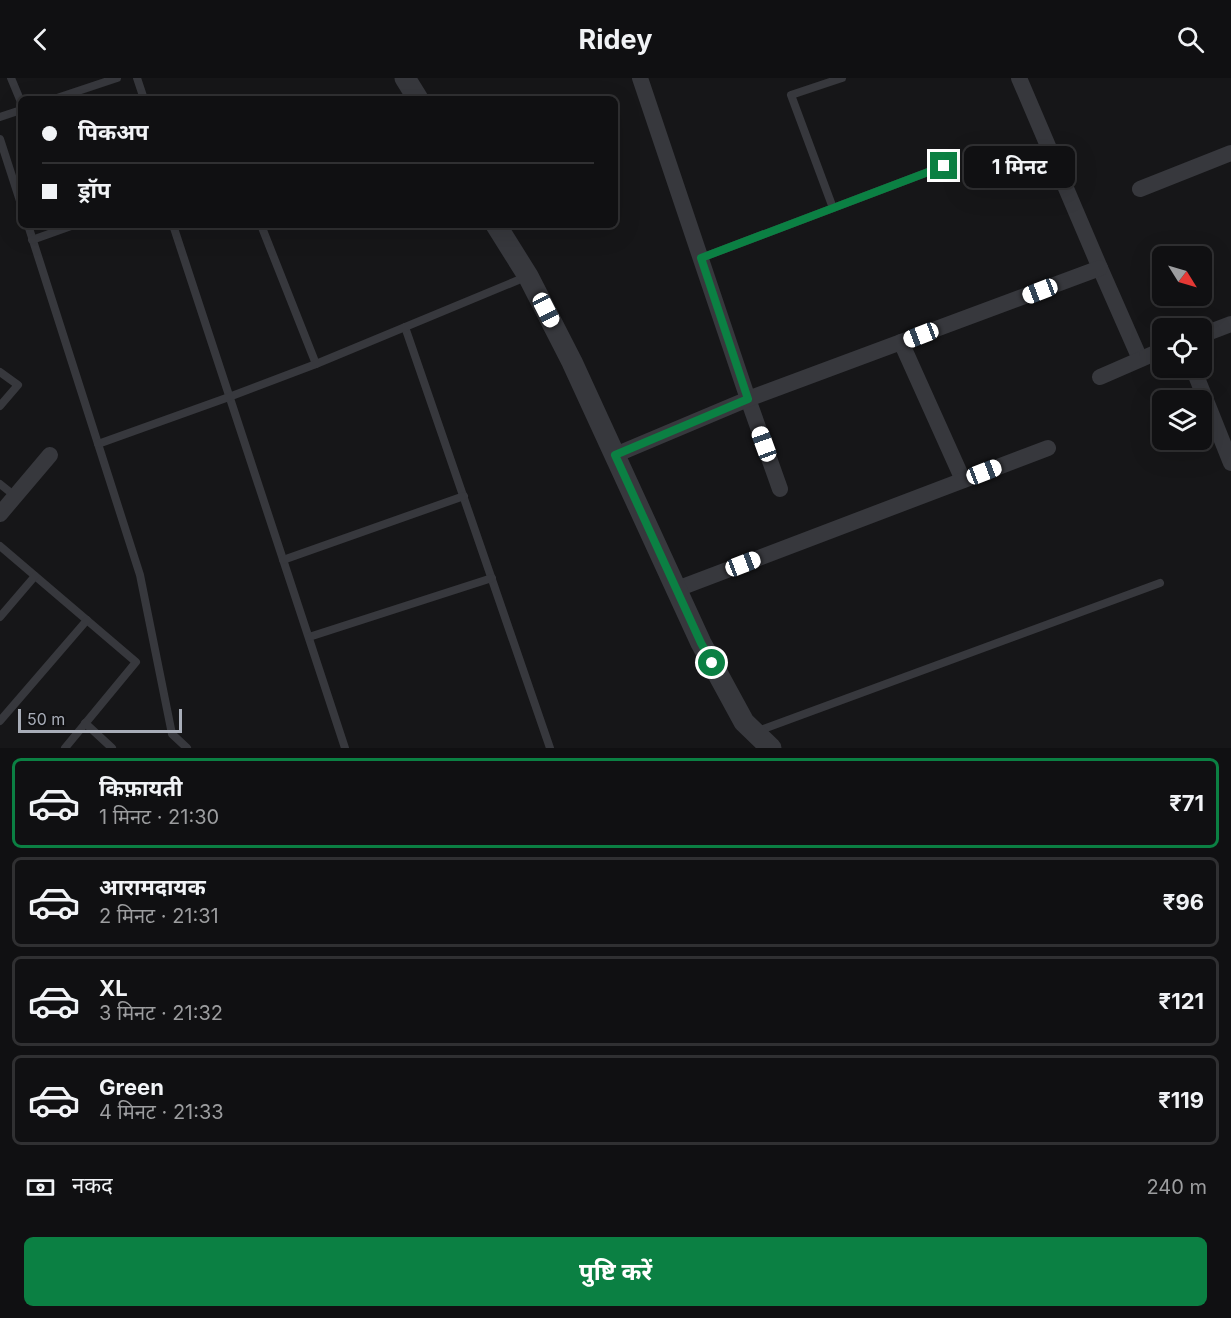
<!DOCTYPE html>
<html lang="hi">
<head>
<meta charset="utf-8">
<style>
	body { margin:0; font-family:Inter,"Noto Sans Devanagari",sans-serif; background:#19191b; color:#f1f3f6; height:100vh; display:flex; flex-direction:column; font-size:22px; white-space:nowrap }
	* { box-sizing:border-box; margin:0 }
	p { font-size:20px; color:#9c9d9f }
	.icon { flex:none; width:33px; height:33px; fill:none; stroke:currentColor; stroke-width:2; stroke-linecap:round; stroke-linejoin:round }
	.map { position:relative; height:670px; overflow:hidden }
	.drawer { display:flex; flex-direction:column; background:#101012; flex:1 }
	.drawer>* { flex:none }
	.hud { position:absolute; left:18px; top:18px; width:600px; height:132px; border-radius:9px; box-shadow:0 6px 24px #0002,0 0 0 2px #303032; display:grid; align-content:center; height:132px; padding:0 24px; background:#101012 }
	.needle { width:39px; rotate:127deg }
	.tools { position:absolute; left:1152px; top:168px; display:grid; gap:12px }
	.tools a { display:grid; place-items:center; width:60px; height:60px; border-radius:9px; background:#101012; box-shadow:0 6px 24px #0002,0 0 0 2px #303032; font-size:30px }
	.scale { position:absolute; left:18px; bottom:15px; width:164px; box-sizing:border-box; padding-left:6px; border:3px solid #a8adb8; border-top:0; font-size:16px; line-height:21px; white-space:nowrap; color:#a8adb8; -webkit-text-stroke:4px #111113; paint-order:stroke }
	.end { position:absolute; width:27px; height:27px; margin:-14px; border:8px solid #0b8043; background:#fff; box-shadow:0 0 0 3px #fff }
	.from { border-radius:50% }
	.bubble { position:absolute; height:42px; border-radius:9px; background:#101012; box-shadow:0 6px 24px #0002,0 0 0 2px #303032; font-size:20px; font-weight:700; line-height:42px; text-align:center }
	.car { position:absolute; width:18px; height:36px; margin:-18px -9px; border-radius:8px; box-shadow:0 0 4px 2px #0007; background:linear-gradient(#fff 24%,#345 0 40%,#fff 0 76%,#345 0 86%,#fff 0) }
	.hud b { display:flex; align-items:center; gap:21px; height:57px; font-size:22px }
	.hud b+b { border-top:2px solid #303032 }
	.hud i { width:15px; height:15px; background:#f1f3f6 }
	ul { padding:10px 0 0; list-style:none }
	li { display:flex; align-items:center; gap:18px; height:90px; margin:0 12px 9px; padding:0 12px; border:3px solid #303032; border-radius:9px }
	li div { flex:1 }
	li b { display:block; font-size:22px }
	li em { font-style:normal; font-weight:700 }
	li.selected { border-color:#0b8043 }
	li>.icon { width:54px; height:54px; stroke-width:1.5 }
	.pay { display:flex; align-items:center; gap:15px; height:66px; padding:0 24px; font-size:22px }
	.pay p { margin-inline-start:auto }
	.cta { display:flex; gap:12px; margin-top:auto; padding:12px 24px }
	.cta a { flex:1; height:69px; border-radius:9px; background:#0b8043; color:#fff; font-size:24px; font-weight:700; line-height:69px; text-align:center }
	header { display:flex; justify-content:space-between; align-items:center; height:78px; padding:0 24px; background:#101012; font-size:27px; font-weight:700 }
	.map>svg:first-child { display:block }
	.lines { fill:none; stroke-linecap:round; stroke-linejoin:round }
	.service { stroke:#37383d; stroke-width:8 }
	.minor { stroke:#37383d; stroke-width:16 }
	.tertiary { stroke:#37383d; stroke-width:21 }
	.route { stroke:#0b8043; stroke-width:8 }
</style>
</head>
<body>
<header><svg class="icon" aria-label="back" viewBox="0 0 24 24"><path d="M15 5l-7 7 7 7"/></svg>Ridey<svg class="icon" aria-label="search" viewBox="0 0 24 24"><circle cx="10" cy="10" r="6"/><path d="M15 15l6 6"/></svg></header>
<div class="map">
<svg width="1231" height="670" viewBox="0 0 1231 670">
	<rect width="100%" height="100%" fill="#161618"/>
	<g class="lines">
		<g class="service">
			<path d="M11,0L21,24"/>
			<path d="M137,0L144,21"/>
			<path d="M54,21L117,0"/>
			<path d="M0,39L21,32"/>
			<path d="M0,61L21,126"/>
			<path d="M833,130L791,17L842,0"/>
			<path d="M28,147L140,497L172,656L187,670"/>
			<path d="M173,147L345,670"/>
			<path d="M261,147L316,286"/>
			<path d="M32,162L74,147"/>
			<path d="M701,180L944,88"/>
			<path d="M405,249L550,670"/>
			<path d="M0,294L18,307L0,328"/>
			<path d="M98,366L229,319L316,286L528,198"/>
			<path d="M0,406L15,418"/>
			<path d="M0,468L136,584L65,670"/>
			<path d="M283,482L464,418"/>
			<path d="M0,539L35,498"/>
			<path d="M309,559L492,500"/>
			<path d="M0,643L87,542"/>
			<path d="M85,645L112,670"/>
			<path d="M755,654L1160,505"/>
		</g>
		<g class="minor">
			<path d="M640,0L748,321L780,411"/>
			<path d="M1019,0L1100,190L1140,281"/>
			<path d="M1140,111L1231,75"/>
			<path d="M1202,257L1231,246"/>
			<path d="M901,264L963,402"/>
			<path d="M1193,290L1231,385"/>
			<path d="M1100,299L1162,272"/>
			<path d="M615,377L748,321L1100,190"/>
			<path d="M0,436L50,377"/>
			<path d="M677,511L1048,370"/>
		</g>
		<g class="tertiary">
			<path d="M405,0L418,21"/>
			<path d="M496,147L528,198L572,284L701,565L744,644L771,670"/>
		</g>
	</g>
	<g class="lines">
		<path class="route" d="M712,585L701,565L615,377L748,321L701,180L944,88"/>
	</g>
</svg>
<div class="tools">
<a><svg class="needle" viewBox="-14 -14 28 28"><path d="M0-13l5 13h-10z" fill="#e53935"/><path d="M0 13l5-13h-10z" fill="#9c9d9f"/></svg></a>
<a><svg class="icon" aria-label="locate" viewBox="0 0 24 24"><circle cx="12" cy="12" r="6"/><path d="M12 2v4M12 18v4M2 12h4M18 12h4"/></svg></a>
<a><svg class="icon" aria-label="layers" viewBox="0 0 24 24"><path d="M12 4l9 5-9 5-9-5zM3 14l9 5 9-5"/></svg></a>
</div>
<div class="scale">50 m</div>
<i class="end from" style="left:712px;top:585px"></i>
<i class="end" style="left:944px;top:88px"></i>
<div class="bubble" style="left:964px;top:68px;width:111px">1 मिनट</div>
<i class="car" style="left:1040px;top:213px;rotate:249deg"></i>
<i class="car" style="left:546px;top:232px;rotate:153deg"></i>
<i class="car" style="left:921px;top:257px;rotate:249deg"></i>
<i class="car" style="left:764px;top:366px;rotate:340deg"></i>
<i class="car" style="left:984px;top:394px;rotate:69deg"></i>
<i class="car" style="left:743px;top:486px;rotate:69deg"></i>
<div class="hud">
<b><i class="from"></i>पिकअप</b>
<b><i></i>ड्रॉप</b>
</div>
</div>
<section class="drawer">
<ul>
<li class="selected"><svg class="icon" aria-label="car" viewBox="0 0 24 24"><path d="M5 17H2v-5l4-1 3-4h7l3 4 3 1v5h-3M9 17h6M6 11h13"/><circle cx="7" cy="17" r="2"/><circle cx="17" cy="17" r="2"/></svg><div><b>किफ़ायती</b><p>1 मिनट · 21:30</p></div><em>₹71</em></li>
<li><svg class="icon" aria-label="car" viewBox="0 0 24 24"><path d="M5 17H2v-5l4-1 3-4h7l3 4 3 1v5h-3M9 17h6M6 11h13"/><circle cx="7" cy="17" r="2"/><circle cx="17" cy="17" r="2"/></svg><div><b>आरामदायक</b><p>2 मिनट · 21:31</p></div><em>₹96</em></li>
<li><svg class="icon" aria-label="car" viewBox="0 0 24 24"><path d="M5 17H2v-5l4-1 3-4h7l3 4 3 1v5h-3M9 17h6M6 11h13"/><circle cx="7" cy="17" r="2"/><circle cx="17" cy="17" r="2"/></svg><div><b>XL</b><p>3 मिनट · 21:32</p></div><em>₹121</em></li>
<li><svg class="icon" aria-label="car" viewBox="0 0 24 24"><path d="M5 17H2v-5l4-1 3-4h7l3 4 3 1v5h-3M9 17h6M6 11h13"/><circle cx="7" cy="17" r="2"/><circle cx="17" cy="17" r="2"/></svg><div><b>Green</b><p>4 मिनट · 21:33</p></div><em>₹119</em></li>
</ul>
<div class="pay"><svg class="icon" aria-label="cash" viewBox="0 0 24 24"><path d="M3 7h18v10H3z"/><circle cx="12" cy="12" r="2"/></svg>नकद<p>240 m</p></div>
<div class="cta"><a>पुष्टि करें</a></div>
</section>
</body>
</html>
